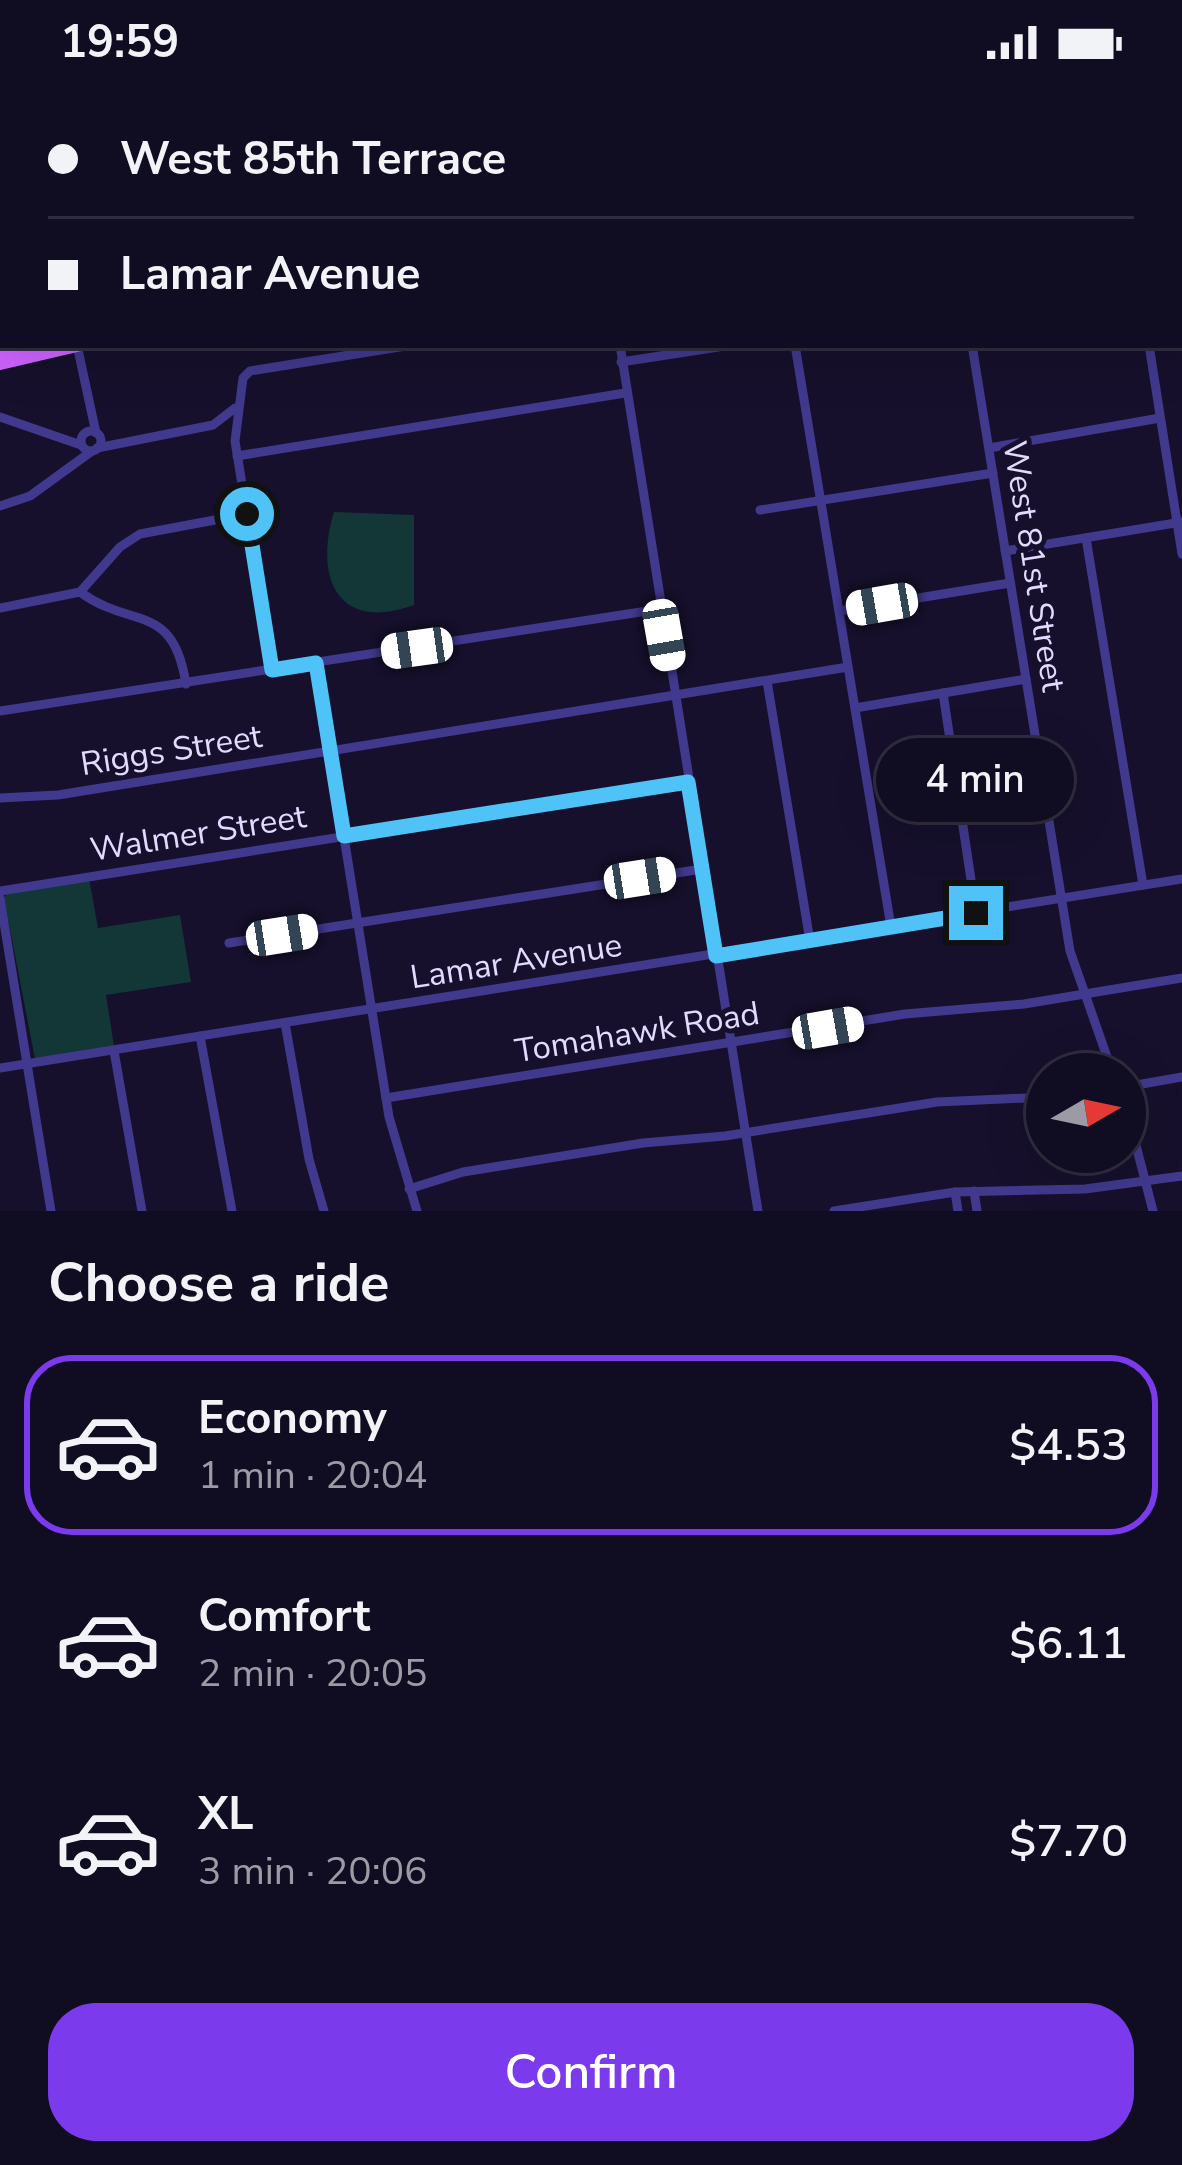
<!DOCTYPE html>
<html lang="en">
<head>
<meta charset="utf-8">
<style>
	body { margin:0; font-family:"Nunito Sans",sans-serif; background:#1e1a2e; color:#f1f3f6; height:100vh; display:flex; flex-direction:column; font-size:45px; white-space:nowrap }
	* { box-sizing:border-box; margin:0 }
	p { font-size:39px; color:#9c9ba5 }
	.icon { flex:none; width:66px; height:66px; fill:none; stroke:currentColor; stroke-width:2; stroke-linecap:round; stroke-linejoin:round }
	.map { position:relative; height:1127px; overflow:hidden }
	.drawer { display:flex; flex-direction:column; background:#100c21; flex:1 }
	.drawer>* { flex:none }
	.banner { position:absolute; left:0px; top:0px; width:1182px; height:264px; box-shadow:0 12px 48px #0002,0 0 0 3px #302c3f; display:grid; align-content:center; height:264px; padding:0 48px; background:#100c21 }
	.needle { width:78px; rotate:81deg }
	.tools { position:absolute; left:1026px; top:969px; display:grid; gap:24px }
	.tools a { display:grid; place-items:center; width:120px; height:120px; border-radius:50%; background:#100c21; box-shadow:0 12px 48px #0002,0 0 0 3px #302c3f; font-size:60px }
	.end { position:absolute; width:54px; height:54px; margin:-27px; border:15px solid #4fc3f7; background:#111; box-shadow:0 0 0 6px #111 }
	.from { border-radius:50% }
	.bubble { position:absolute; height:84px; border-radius:42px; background:#100c21; box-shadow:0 12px 48px #0002,0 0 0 3px #302c3f; font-size:39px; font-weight:600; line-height:84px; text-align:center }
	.car { position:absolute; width:36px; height:72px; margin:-36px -18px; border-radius:15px; box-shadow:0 0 9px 3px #0007; background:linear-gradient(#fff 24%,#345 0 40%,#fff 0 76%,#345 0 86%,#fff 0) }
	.banner b { display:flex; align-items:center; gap:42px; height:114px; font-size:45px }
	.banner b+b { border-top:3px solid #302c3f }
	.banner i { width:30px; height:30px; background:#f1f3f6 }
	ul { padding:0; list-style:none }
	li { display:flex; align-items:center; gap:36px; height:180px; margin:0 24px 18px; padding:0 24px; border:6px solid transparent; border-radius:48px }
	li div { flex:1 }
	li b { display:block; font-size:45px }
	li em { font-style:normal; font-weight:600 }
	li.current { border-color:#7c3aed }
	li>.icon { width:108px; height:108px; stroke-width:1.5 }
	h2 { padding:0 48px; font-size:54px; line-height:144px }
	.cta { display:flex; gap:24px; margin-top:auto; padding:24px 48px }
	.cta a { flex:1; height:138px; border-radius:48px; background:#7c3aed; color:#fff; font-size:48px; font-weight:600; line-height:138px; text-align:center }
	.status { display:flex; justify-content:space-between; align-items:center; height:84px; padding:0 60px; background:#100c21; direction:ltr }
	.status svg { height:33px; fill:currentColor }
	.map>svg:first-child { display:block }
	.green { fill:#133637 }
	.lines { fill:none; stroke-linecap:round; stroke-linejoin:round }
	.minor { stroke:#41398d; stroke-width:9 }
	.major { stroke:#cc62ff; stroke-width:14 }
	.route { stroke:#4fc3f7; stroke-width:15 }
	.labels { text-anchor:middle; stroke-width:10; stroke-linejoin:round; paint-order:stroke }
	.street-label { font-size:33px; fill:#e1dbff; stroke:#16102c }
</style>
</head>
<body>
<div class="status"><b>19:59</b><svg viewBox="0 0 49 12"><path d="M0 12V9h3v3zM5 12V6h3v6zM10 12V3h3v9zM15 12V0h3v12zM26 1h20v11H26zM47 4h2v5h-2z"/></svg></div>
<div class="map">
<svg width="1182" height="1127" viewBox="0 0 1182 1127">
	<rect width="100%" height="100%" fill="#16102c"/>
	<g class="green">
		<path d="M334,428L414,431V521C337,549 314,493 334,428Z"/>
		<path d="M89,794L98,844L180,831L191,898L106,911L114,962L35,975L4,814L7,809Z"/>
	</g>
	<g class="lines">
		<g class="minor">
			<path d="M42,0L43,3"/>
			<path d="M220,0L221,3"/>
			<path d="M575,0V3"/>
			<path d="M626,0L632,3"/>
			<path d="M886,0L888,3"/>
			<path d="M746,3L748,0"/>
			<path d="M866,3L869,0"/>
			<path d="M1093,3H1107"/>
			<path d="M1109,3L1139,0"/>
			<path d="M0,98H3"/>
			<path d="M0,218L3,217"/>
			<path d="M77,261L96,349"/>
			<path d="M620,261L758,1127"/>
			<path d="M795,261L891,843"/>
			<path d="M972,261L1070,867L1113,990"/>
			<path d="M1149,261L1182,470"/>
			<path d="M621,278L731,261"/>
			<path d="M0,333L81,361"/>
			<circle cx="91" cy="357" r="10"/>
			<path d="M97,364L213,341L235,324"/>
			<path d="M989,364L1160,334"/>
			<path d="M237,372L625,309"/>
			<path d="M0,422L30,412L92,367"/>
			<path d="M760,426L993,389"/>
			<path d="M1086,454L1143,801"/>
			<path d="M1005,467L1182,438"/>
			<path d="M80,508C132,546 173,517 186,600"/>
			<path d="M0,524L80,508L120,463L140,450L247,430"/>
			<path d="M839,527L1010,499"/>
			<path d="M316,579L389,1033L417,1127"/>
			<path d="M272,586L235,357L243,294L250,287L412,261"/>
			<path d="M767,597L810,857"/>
			<path d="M943,609L976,829"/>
			<path d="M855,624L1026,595"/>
			<path d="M0,627L660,525"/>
			<path d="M0,714L58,711L848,583"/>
			<path d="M0,807L688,698"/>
			<path d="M0,814L51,1127"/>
			<path d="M229,859L702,785"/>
			<path d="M285,939L309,1075L324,1127"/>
			<path d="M200,952L232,1127"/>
			<path d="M114,967L142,1127"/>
			<path d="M0,984L1182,795"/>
			<path d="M1125,1003L1182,993"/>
			<path d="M386,1014L905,930L1024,920L1182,894"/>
			<path d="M1125,1019L1153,1127"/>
			<path d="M409,1105L463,1088L643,1059L725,1052L937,1018L1047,1013"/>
			<path d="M974,1107L977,1127"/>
			<path d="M955,1108L958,1127"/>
			<path d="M834,1127L955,1108L1085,1105L1182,1092"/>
		</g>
		<g class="major">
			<path d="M1179,83L1182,82"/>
			<path d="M0,268L38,263"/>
			<path d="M0,279L77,261"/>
		</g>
	</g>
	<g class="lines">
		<path class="route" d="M247,430L272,586L316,579L344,752L688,698L716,872L976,829"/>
	</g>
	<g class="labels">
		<g class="street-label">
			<text transform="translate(1035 482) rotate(81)" y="12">West 81st Street</text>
			<text transform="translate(171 665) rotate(-9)" y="12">Riggs Street</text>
			<text transform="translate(198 748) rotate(-9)" y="12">Walmer Street</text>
			<text transform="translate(516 876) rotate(-9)" y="12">Lamar Avenue</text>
			<text transform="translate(637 947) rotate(-9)" y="12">Tomahawk Road</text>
		</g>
	</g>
</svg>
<div class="tools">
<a><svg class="needle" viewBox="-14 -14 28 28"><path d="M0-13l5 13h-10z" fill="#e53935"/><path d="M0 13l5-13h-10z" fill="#9c9ba5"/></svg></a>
</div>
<i class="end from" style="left:247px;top:430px"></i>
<i class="end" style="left:976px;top:829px"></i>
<div class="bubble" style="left:876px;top:654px;width:198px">4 min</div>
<i class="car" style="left:882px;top:520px;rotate:260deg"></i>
<i class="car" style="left:664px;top:551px;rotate:170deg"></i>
<i class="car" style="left:417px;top:564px;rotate:262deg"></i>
<i class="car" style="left:640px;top:794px;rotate:81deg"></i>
<i class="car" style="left:282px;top:851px;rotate:81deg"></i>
<i class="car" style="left:828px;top:944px;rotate:80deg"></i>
<div class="banner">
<b><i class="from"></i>West 85th Terrace</b>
<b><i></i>Lamar Avenue</b>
</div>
</div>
<section class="drawer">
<h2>Choose a ride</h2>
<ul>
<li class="current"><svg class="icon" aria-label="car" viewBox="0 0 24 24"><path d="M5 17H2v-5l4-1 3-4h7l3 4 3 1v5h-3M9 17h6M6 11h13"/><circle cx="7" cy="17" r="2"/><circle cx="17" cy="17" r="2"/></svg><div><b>Economy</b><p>1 min · 20:04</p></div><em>$4.53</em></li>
<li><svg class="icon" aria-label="car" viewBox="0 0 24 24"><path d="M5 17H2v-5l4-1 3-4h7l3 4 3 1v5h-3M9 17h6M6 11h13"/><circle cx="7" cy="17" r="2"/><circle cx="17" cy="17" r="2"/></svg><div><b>Comfort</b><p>2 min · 20:05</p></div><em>$6.11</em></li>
<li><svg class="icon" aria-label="car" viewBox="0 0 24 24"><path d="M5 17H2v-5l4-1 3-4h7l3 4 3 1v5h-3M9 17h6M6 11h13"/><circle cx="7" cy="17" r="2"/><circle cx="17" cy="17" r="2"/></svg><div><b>XL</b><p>3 min · 20:06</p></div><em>$7.70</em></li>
</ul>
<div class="cta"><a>Confirm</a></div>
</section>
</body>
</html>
